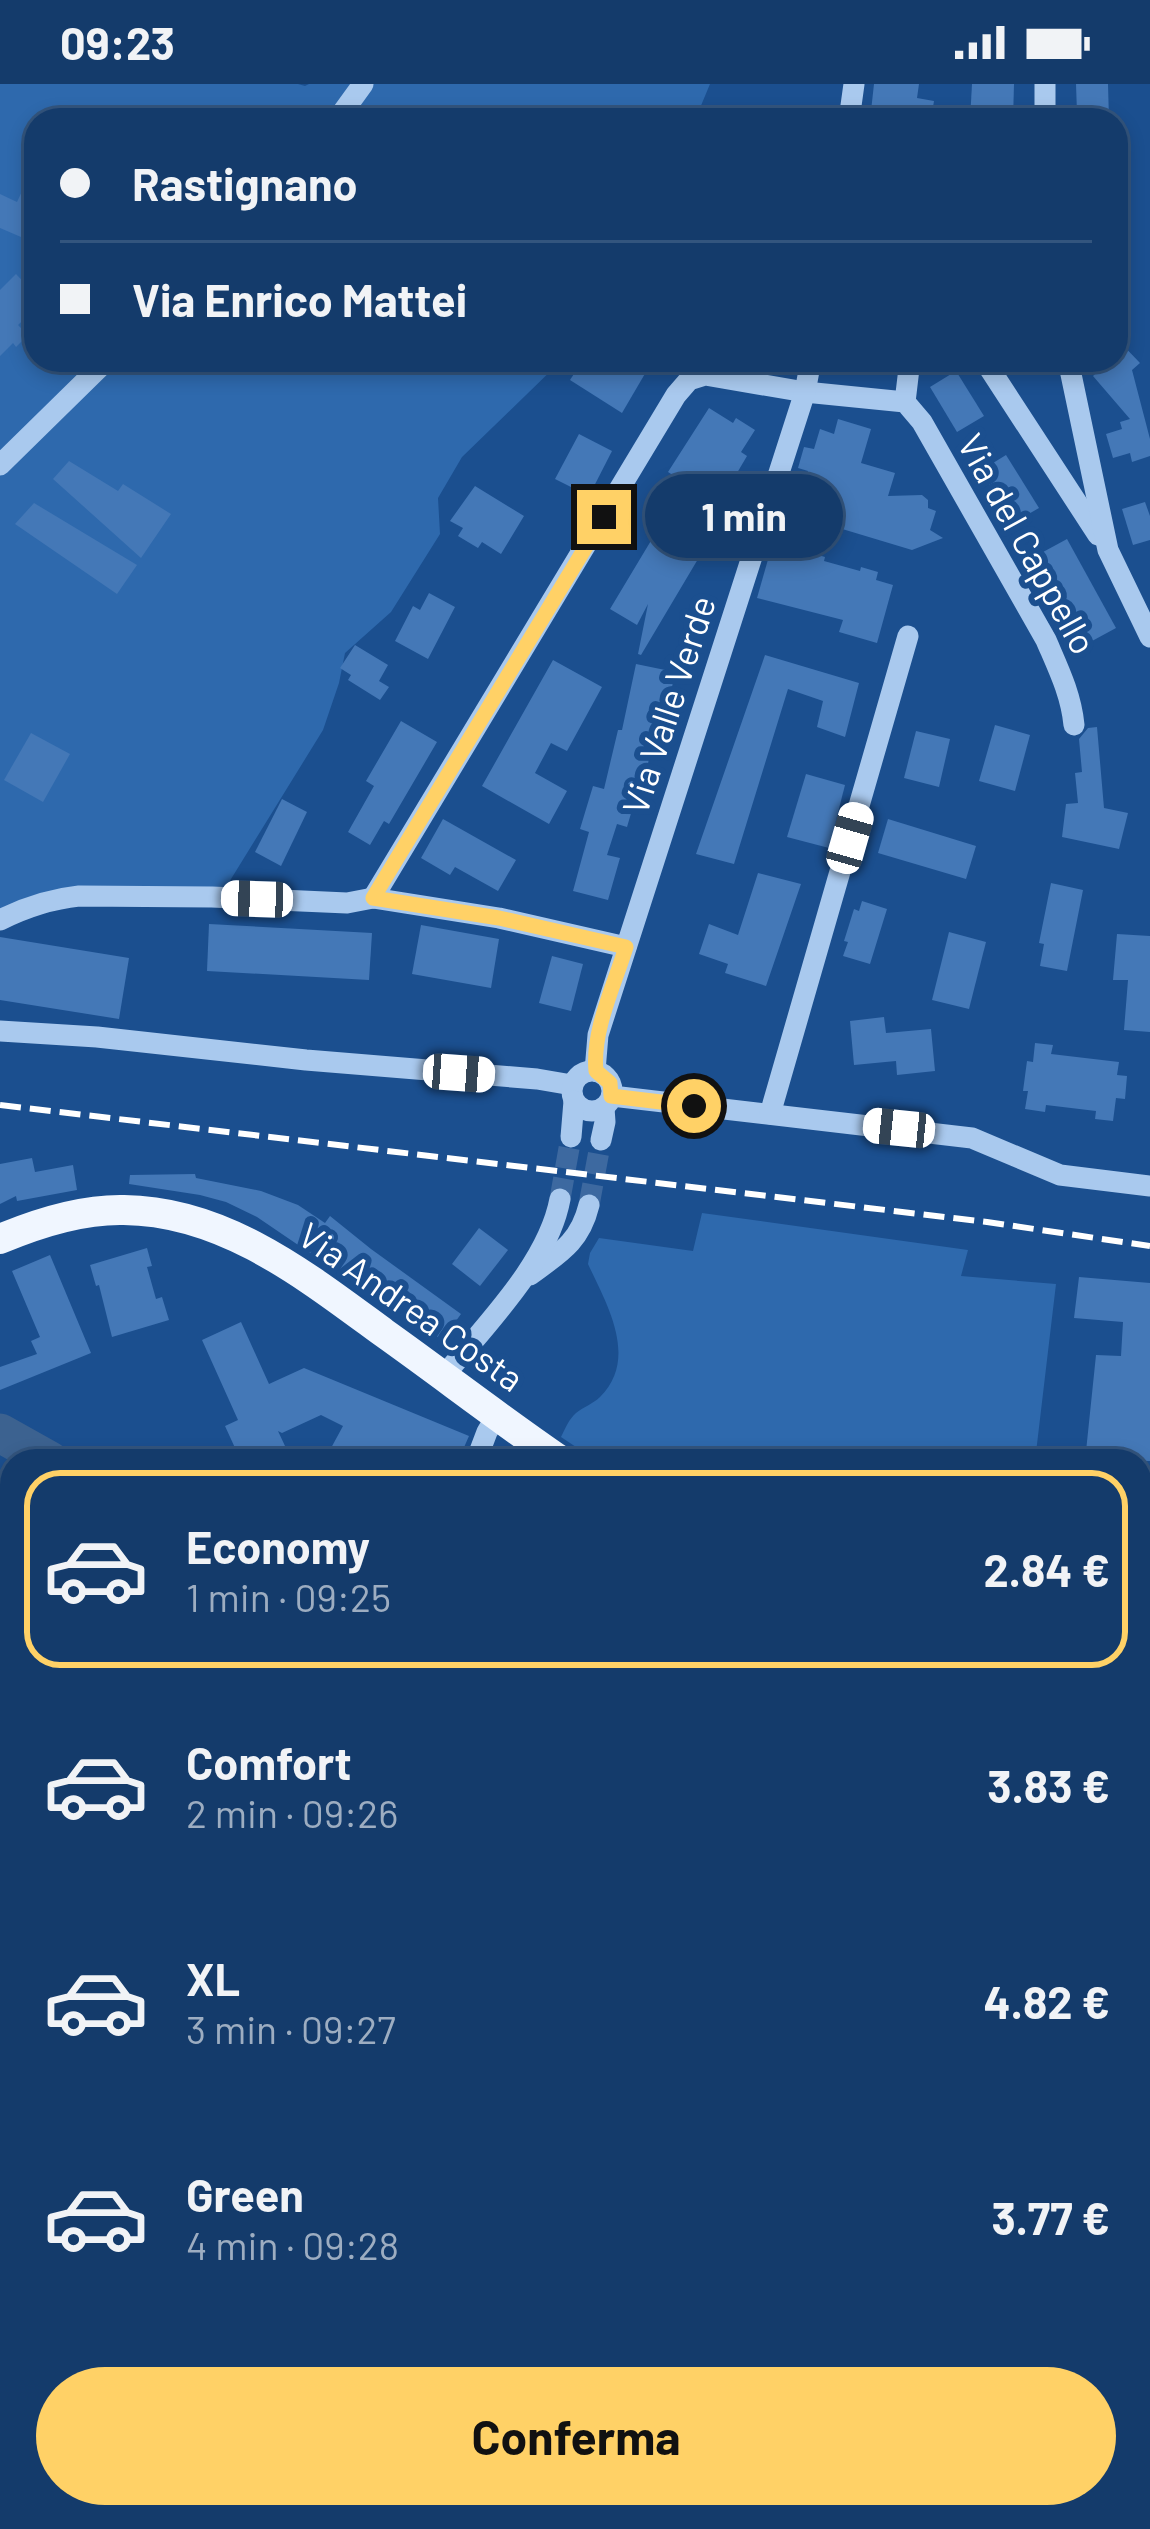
<!DOCTYPE html>
<html lang="it">
<head>
<meta charset="utf-8">
<style>
	body { margin:0; font-family:Barlow,sans-serif; background:#1d4271; color:#f1f3f6; height:100vh; display:flex; flex-direction:column; font-size:45px; white-space:nowrap }
	* { box-sizing:border-box; margin:0 }
	p { font-size:39px; color:#9dadc1 }
	.icon { flex:none; width:66px; height:66px; fill:none; stroke:currentColor; stroke-width:2; stroke-linecap:round; stroke-linejoin:round }
	.map { position:relative; flex:1; overflow:hidden }
	.panel { position:absolute; left:0px; top:1365px; width:1152px; height:1080px; display:flex; flex-direction:column; background:#143b6b; border-radius:36px 36px 0 0; box-shadow:0 6px 18px #0003,0 0 0 3px #33557e }
	.panel>* { flex:none }
	.top-card { position:absolute; left:24px; top:24px; width:1104px; height:264px; border-radius:36px; box-shadow:0 6px 18px #0003,0 0 0 3px #33557e; display:grid; align-content:center; height:264px; padding:0 36px; background:#143b6b }
	.end { position:absolute; width:54px; height:54px; margin:-27px; border:15px solid #ffd166; background:#111; box-shadow:0 0 0 6px #111 }
	.from { border-radius:50% }
	.bubble { position:absolute; height:84px; border-radius:42px; background:#143b6b; box-shadow:0 6px 18px #0003,0 0 0 3px #33557e; font-size:39px; font-weight:700; line-height:84px; text-align:center }
	.car { position:absolute; width:36px; height:72px; margin:-36px -18px; border-radius:15px; box-shadow:0 0 9px 3px #0007; background:linear-gradient(#fff 24%,#345 0 40%,#fff 0 76%,#345 0 86%,#fff 0) }
	.top-card b { display:flex; align-items:center; gap:42px; height:114px; font-size:45px }
	.top-card b+b { border-top:3px solid #33557e }
	.top-card i { width:30px; height:30px; background:#f1f3f6 }
	ul { padding:21px 0 0; list-style:none }
	li { display:flex; align-items:center; gap:36px; height:198px; margin:0 24px 18px; padding:0 12px; border:6px solid transparent; border-radius:36px }
	li div { flex:1 }
	li b { display:block; font-size:45px }
	li em { font-style:normal; font-weight:700 }
	li.on { border-color:#ffd166 }
	li>.icon { width:108px; height:108px; stroke-width:1.5 }
	.cta { display:flex; gap:24px; margin-top:auto; padding:24px 36px }
	.cta a { flex:1; height:138px; border-radius:72px; background:#ffd166; color:#111; font-size:48px; font-weight:700; line-height:138px; text-align:center }
	.status { display:flex; justify-content:space-between; align-items:center; height:84px; padding:0 60px; background:#143b6b; direction:ltr }
	.status svg { height:33px; fill:currentColor }
	.map>svg:first-child { display:block }
	.green { fill:#2e69ad }
	.lines { fill:none; stroke-linecap:round; stroke-linejoin:round }
	.river { stroke:#3c6290; stroke-width:39 }
	.building { fill:#4478b7 }
	.minor-tunnel { stroke:#3d69a0; stroke-width:21; stroke-dasharray:21 10; stroke-linecap:butt }
	.minor { stroke:#a9c9ee; stroke-width:21 }
	.major { stroke:#f0f6ff; stroke-width:30 }
	.rail { stroke:#fff; stroke-width:6; stroke-dasharray:21 9; stroke-linecap:butt }
	.route { stroke:#ffd166; stroke-width:15 }
	.labels { text-anchor:middle; stroke-width:12; stroke-linejoin:round; paint-order:stroke }
	.street-label { font-size:36px; fill:#fff; stroke:#1b4f8f }
</style>
</head>
<body>
<div class="status"><b>09:23</b><svg viewBox="0 0 49 12"><path d="M0 12V9h3v3zM5 12V6h3v6zM10 12V3h3v9zM15 12V0h3v12zM26 1h20v11H26zM47 4h2v5h-2z"/></svg></div>
<div class="map">
<svg width="1150" height="2445" viewBox="0 0 1150 2445">
	<rect width="100%" height="100%" fill="#1b4f8f"/>
	<g class="green">
		<path d="M0,0H298L305,2L309,0H710L695,36H36V276H562L462,373L438,414L440,450L391,528L345,569L339,599L323,646L223,808L0,829Z"/>
		<path d="M702,1129L968,1166L961,1192L1056,1200L1035,1377H597L561,1353C565,1345 569,1335 576,1329C583,1323 593,1320 600,1313C639,1274 607,1221 588,1180L590,1169L599,1154L693,1167Z"/>
		<path d="M0,1802H12V2433H1042L1041,2445H0Z"/>
	</g>
	<g class="lines">
		<g class="river">
			<path d="M0,1349L50,1377"/>
			<path d="M1140,2023L1150,2035"/>
		</g>
	</g>
	<g class="building">
		<path d="M874,0H919L917,14L934,17L931,35L871,27Z"/>
		<path d="M972,0H1014L1013,36H970Z"/>
		<path d="M1076,0H1108L1109,36H1081V29H1077Z"/>
		<path d="M36,77V137L29,134L21,153L0,144V110L17,118Z"/>
		<path d="M16,190L36,211V224L18,241L28,251L16,263L13,259L0,272V206Z"/>
		<path d="M1116,254L1140,279L1132,286L1150,355V372L1132,378L1130,369L1113,374L1106,350L1122,345L1120,338L1130,335L1093,292L1098,287L1096,276H1116Z"/>
		<path d="M583,276H653L622,329L570,296Z"/>
		<path d="M956,287L984,332L957,348L930,303Z"/>
		<path d="M709,324L733,339L736,334L755,346L741,368L747,372L737,389L742,392L723,423L668,388Z"/>
		<path d="M838,335L871,345L861,379L895,389L888,412L922,411L928,416V424L936,427L930,446L943,454L912,466L819,438L825,417L802,409L808,387L798,384L804,363L814,365L820,345L834,350Z"/>
		<path d="M579,350L612,367L589,412L555,395Z"/>
		<path d="M1006,371L1039,424L1013,439L980,387Z"/>
		<path d="M69,377L118,407L123,400L171,430L141,474L53,395Z"/>
		<path d="M475,402L524,432L501,470L482,458L478,464L458,452L463,444L450,437Z"/>
		<path d="M1145,418L1150,432V456L1133,461L1122,425Z"/>
		<path d="M34,419L137,481L117,510L15,440Z"/>
		<path d="M658,445L701,470L641,571L638,570L648,520L637,541L610,525Z"/>
		<path d="M1067,455L1116,544L1081,563L1032,474Z"/>
		<path d="M773,458L825,473L824,477L860,487L861,483L878,488L876,496L893,501L877,559L839,548L843,536L757,514Z"/>
		<path d="M429,509L455,523L428,575L395,557L413,522L420,526Z"/>
		<path d="M355,561L388,581L379,597L389,603L380,616L348,596L351,591L340,584Z"/>
		<path d="M765,571L859,599L845,653L817,643L823,617L788,605L734,780L696,770Z"/>
		<path d="M553,576L602,603L567,667L551,659L535,689L567,707L549,740L482,702Z"/>
		<path d="M636,580L675,588L671,608L664,607L645,693L642,692L627,743L617,740L607,771L620,774L608,816L573,807L589,748L580,745L593,702L604,705L618,646H622Z"/>
		<path d="M401,637L437,658L389,740L384,737L370,761L348,748L374,702L366,697Z"/>
		<path d="M995,641L1030,651L1015,707L979,697Z"/>
		<path d="M1097,643L1104,724L1128,729L1119,765L1062,753L1066,720L1078,719L1075,689L1082,688L1079,655L1088,644Z"/>
		<path d="M916,647L950,655L939,703L904,694Z"/>
		<path d="M31,649L70,670L43,718L4,696Z"/>
		<path d="M806,690L845,701L829,764L787,753Z"/>
		<path d="M282,715L307,728L281,782L255,768Z"/>
		<path d="M443,735L516,776L498,807L455,783L450,791L421,774Z"/>
		<path d="M888,735L976,762L966,795L878,769Z"/>
		<path d="M758,789L801,800L766,902L725,889L728,880L699,870L709,840L738,851Z"/>
		<path d="M1051,799L1083,806L1067,887L1040,882L1044,860L1039,859Z"/>
		<path d="M862,817L887,825L870,880L843,872L848,858L844,857L854,825L859,827Z"/>
		<path d="M209,840L372,849L369,896L207,887Z"/>
		<path d="M421,841L499,855L491,904L412,890Z"/>
		<path d="M949,848L986,858L969,925L932,916Z"/>
		<path d="M1117,850L1150,852V948L1124,946L1128,896H1113Z"/>
		<path d="M0,853L129,874L119,935L0,916Z"/>
		<path d="M552,872L583,880L571,927L539,919Z"/>
		<path d="M884,933L886,949L931,945L935,987L897,991L896,977L854,981L850,937Z"/>
		<path d="M1035,959L1053,961L1051,970L1119,978L1117,991L1127,992L1125,1015L1116,1014L1113,1037L1095,1035L1096,1027L1046,1021L1045,1028L1025,1025L1028,1007H1023L1027,977L1033,978Z"/>
		<path d="M32,1074L35,1088L73,1081L77,1106L17,1117L16,1112L0,1120V1080Z"/>
		<path d="M195,1090L196,1094L261,1107L298,1121L325,1139L330,1132L371,1165L461,1230L442,1256L407,1231L405,1234L331,1178L329,1182L257,1133L226,1118L200,1111L129,1100L130,1091Z"/>
		<path d="M479,1144L508,1166L480,1202L452,1180Z"/>
		<path d="M147,1164L152,1182L147,1183L156,1215L162,1213L169,1236L112,1253L99,1201L96,1202L90,1181Z"/>
		<path d="M50,1171L91,1269L0,1306V1283L37,1270L31,1257L40,1253L12,1187Z"/>
		<path d="M1079,1193L1150,1199V1377H1085L1096,1271L1121,1272L1123,1238L1074,1234Z"/>
		<path d="M241,1238L269,1300L304,1284L469,1352L458,1377H398L387,1371L383,1377H324L343,1342L321,1331L282,1349L278,1347L292,1377H241L225,1342L238,1336L202,1256Z"/>
	</g>
	<g class="lines">
		<g class="minor-tunnel">
			<path d="M560,1115L571,1053"/>
			<path d="M589,1121L601,1056"/>
		</g>
		<g class="minor">
			<path d="M1045,0V36"/>
			<path d="M337,36L363,0"/>
			<path d="M849,36L854,0"/>
			<path d="M984,276L1098,451"/>
			<path d="M1068,276L1108,466L1150,553"/>
			<path d="M905,318L910,276"/>
			<path d="M0,381L107,276"/>
			<path d="M373,814L676,311L689,296L705,291L805,308L905,318L922,338L1046,556C1058,584 1071,610 1074,641"/>
			<path d="M0,836C26,823 50,815 79,812L212,813L347,819L373,814L499,834L626,863"/>
			<path d="M0,947L97,953L306,976L537,995L572,1001"/>
			<circle cx="592" cy="1007" r="20"/>
			<path d="M595,987L598,951L805,308L811,276"/>
			<path d="M612,1012L972,1054L1060,1091L1150,1102"/>
			<path d="M770,1030L908,552"/>
			<path d="M571,1053L574,1017"/>
			<path d="M601,1056L605,1038L604,1024"/>
			<path d="M530,1191C560,1169 580,1158 589,1121"/>
			<path d="M444,1292C484,1242 548,1180 560,1115"/>
			<path d="M476,1377L487,1348L497,1331"/>
			<path d="M0,1546L12,1548"/>
		</g>
		<g class="major">
			<path d="M0,1155C38,1139 82,1125 124,1126C225,1127 306,1192 384,1249C443,1291 501,1336 561,1377"/>
			<path d="M0,1479L12,1488"/>
			<path d="M1140,1620L1150,1621"/>
			<path d="M1140,2158L1150,2167"/>
		</g>
		<path class="rail" d="M0,1021L987,1138L1150,1162"/>
	</g>
	<g class="lines">
		<path class="route" d="M604,433L373,814L499,834L626,863C614,902 592,947 596,987L610,999L611,1012L694,1022"/>
	</g>
	<g class="labels">
		<g class="street-label">
			<text transform="translate(1027 460) rotate(61)" y="13">Via del Cappello</text>
			<text transform="translate(669 621) rotate(-72)" y="13">Via Valle Verde</text>
			<text transform="translate(411 1223) rotate(35)" y="13">Via Andrea Costa</text>
		</g>
	</g>
</svg>
<i class="end from" style="left:694px;top:1022px"></i>
<i class="end" style="left:604px;top:433px"></i>
<div class="bubble" style="left:645px;top:390px;width:198px">1 min</div>
<i class="car" style="left:850px;top:754px;rotate:16deg"></i>
<i class="car" style="left:257px;top:815px;rotate:272deg"></i>
<i class="car" style="left:459px;top:989px;rotate:94deg"></i>
<i class="car" style="left:899px;top:1044px;rotate:276deg"></i>
<div class="top-card">
<b><i class="from"></i>Rastignano</b>
<b><i></i>Via Enrico Mattei</b>
</div>
<section class="panel">
<ul>
<li class="on"><svg class="icon" aria-label="car" viewBox="0 0 24 24"><path d="M5 17H2v-5l4-1 3-4h7l3 4 3 1v5h-3M9 17h6M6 11h13"/><circle cx="7" cy="17" r="2"/><circle cx="17" cy="17" r="2"/></svg><div><b>Economy</b><p>1 min · 09:25</p></div><em>2.84 €</em></li>
<li><svg class="icon" aria-label="car" viewBox="0 0 24 24"><path d="M5 17H2v-5l4-1 3-4h7l3 4 3 1v5h-3M9 17h6M6 11h13"/><circle cx="7" cy="17" r="2"/><circle cx="17" cy="17" r="2"/></svg><div><b>Comfort</b><p>2 min · 09:26</p></div><em>3.83 €</em></li>
<li><svg class="icon" aria-label="car" viewBox="0 0 24 24"><path d="M5 17H2v-5l4-1 3-4h7l3 4 3 1v5h-3M9 17h6M6 11h13"/><circle cx="7" cy="17" r="2"/><circle cx="17" cy="17" r="2"/></svg><div><b>XL</b><p>3 min · 09:27</p></div><em>4.82 €</em></li>
<li><svg class="icon" aria-label="car" viewBox="0 0 24 24"><path d="M5 17H2v-5l4-1 3-4h7l3 4 3 1v5h-3M9 17h6M6 11h13"/><circle cx="7" cy="17" r="2"/><circle cx="17" cy="17" r="2"/></svg><div><b>Green</b><p>4 min · 09:28</p></div><em>3.77 €</em></li>
</ul>
<div class="cta"><a>Conferma</a></div>
</section>
</div>
</body>
</html>
